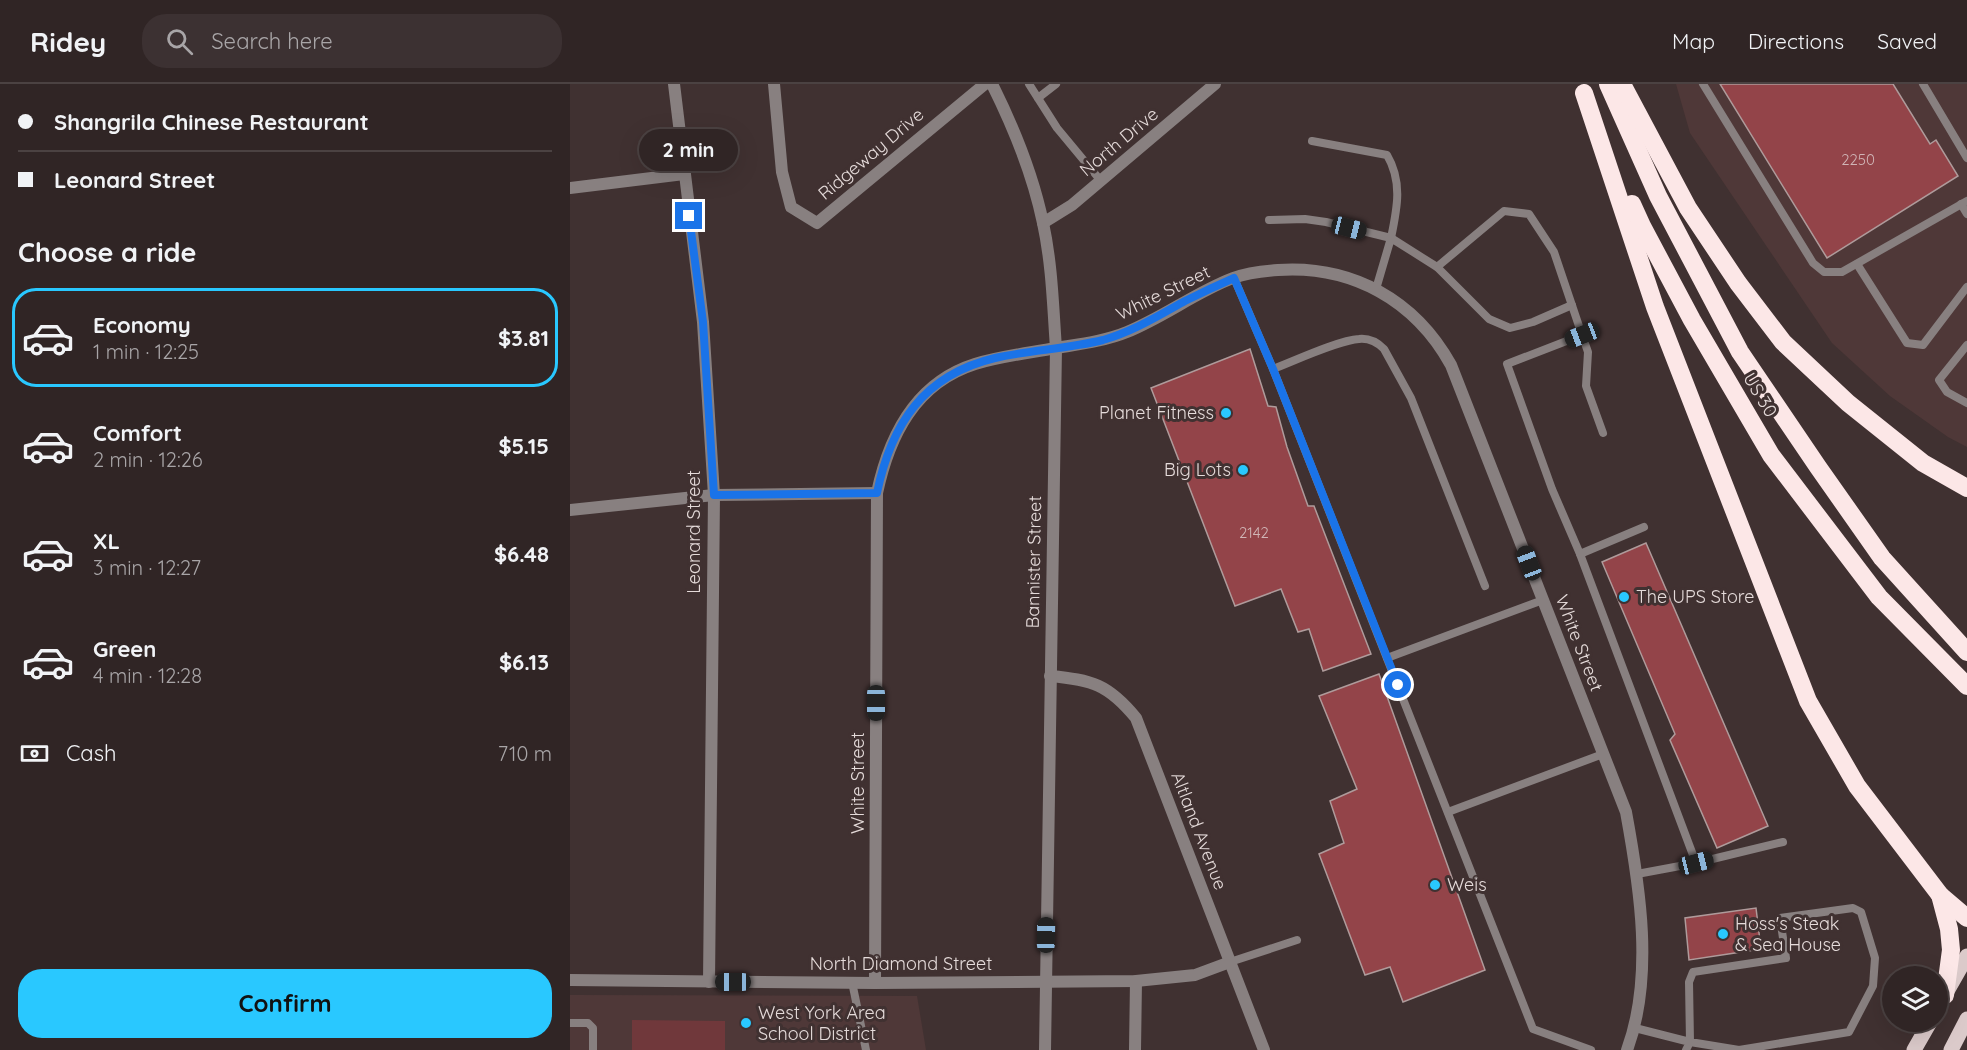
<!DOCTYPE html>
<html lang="en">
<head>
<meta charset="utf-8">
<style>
	body { margin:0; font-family:Quicksand,sans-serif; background:#3c3132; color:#f1f3f6; height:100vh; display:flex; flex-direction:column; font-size:22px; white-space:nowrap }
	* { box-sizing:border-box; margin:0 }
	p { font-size:20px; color:#a8a5a7 }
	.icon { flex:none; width:33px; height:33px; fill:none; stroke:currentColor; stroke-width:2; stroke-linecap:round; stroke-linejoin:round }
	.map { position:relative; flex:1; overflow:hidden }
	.side { display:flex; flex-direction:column; background:#302525; width:570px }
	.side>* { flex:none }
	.guide { display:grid; align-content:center; height:132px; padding:0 18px; background:#302525 }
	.controls { position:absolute; left:1312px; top:882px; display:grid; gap:12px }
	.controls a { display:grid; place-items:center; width:66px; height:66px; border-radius:50%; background:#302525; box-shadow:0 6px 24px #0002,0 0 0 2px #4b4242; font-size:30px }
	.end { position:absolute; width:27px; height:27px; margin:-14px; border:8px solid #1a73e8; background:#fff; box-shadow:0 0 0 3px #fff }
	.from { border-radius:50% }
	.bubble { position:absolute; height:42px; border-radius:21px; background:#302525; box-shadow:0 6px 24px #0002,0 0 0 2px #4b4242; font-size:20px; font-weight:700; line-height:42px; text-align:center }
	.car { position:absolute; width:18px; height:36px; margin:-18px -9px; border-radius:8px; box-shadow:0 0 4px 2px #0007; background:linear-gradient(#222 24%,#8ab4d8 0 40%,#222 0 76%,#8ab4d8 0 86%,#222 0) }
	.guide b { display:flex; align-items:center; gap:21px; height:57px; font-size:22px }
	.guide b+b { border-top:2px solid #4b4242 }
	.guide i { width:15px; height:15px; background:#f1f3f6 }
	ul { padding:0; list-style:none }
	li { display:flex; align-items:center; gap:18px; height:99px; margin:0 12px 9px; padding:0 6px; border:3px solid transparent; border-radius:24px }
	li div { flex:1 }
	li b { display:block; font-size:22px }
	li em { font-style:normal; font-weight:700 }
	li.current { border-color:#29c8ff }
	li>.icon { width:54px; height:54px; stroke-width:1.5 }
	h2 { padding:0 18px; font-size:27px; line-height:72px }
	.pay { display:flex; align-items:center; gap:15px; height:66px; padding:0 18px; font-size:22px }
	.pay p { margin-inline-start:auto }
	.button { display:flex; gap:12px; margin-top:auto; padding:12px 18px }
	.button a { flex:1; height:69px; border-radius:24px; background:#29c8ff; color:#111; font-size:24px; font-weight:700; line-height:69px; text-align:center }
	header { display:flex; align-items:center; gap:36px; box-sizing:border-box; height:84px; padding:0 30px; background:#302525; border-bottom:2px solid #4b4242 }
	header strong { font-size:28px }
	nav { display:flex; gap:33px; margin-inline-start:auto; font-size:21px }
	.search { width:420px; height:54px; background:#3c3132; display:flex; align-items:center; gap:15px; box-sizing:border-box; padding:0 21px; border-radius:24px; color:#a8a5a7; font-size:22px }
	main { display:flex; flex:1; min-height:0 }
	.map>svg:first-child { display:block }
	.built { fill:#4f3838 }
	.green { fill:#70383b }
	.building { fill:#934449; stroke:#af9b9b; stroke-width:1.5 }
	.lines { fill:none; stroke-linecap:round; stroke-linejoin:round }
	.service { stroke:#888080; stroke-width:8 }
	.minor { stroke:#888080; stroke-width:12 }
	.tertiary { stroke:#888080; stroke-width:12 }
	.primary { stroke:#dbcaca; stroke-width:15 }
	.motorway { stroke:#fce7e7; stroke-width:18 }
	.route { stroke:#1a73e8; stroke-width:8 }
	.poi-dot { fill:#29c8ff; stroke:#403131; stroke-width:2 }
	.labels { text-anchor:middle; stroke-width:6; stroke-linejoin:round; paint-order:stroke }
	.number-label { font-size:15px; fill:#d0b5b6 }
	.street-label { font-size:18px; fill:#e5dbda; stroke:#403131 }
	.poi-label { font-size:18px; fill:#e5dbda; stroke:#403131; text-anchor:start }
</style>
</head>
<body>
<header>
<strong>Ridey</strong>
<div class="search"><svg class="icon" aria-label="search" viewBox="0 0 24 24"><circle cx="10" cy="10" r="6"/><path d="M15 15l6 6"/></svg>Search here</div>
<nav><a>Map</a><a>Directions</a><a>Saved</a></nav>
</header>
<main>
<section class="side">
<div class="guide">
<b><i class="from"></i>Shangrila Chinese Restaurant</b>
<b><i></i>Leonard Street</b>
</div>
<h2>Choose a ride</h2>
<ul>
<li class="current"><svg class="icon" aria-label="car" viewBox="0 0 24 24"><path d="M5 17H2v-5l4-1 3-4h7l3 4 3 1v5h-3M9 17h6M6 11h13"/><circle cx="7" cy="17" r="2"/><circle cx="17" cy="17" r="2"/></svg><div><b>Economy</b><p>1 min · 12:25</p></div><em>$3.81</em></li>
<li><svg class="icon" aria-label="car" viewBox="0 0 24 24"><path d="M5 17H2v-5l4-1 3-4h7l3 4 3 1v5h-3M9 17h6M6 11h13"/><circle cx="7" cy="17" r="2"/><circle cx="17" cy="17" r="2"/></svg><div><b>Comfort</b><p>2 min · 12:26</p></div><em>$5.15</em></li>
<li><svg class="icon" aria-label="car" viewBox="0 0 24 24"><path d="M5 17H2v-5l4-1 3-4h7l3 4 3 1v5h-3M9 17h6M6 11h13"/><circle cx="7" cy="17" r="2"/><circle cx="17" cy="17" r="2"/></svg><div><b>XL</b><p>3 min · 12:27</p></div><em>$6.48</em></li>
<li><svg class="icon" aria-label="car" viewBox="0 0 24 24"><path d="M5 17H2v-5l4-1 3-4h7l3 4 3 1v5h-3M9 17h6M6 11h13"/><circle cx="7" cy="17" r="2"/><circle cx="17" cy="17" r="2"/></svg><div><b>Green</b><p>4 min · 12:28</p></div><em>$6.13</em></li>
</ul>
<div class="pay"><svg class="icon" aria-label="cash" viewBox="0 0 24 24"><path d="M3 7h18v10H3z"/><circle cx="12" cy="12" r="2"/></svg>Cash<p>710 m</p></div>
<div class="button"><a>Confirm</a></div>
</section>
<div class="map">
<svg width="1397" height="966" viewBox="0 0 1397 966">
	<rect width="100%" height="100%" fill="#403131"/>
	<g class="built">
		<path d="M1106,0H1397V363L1378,353L1320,312L1262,259L1120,49Z"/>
		<path d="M0,911L347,912L356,966H0Z"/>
	</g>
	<path class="green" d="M62,936L155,937V966H62Z"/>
	<g class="building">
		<path d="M1150,0H1323L1360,60L1366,56L1388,92L1257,174Z"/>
		<path d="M680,265L698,322L706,323L717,363L738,422H744L801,570L753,587L739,545L728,548L711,505L665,522L581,304Z"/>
		<path d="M1076,459L1198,742L1147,764L1100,656L1105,650L1032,478Z"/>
		<path d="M809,590L915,886L833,918L820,883L795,891L749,770L774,759L760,717L787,705L749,612Z"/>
		<path d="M1186,824L1191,865L1119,876L1115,834Z"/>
	</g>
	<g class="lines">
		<g class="service">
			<path d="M459,0L487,44L531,97"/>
			<path d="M1133,0L1243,179L1254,188H1272L1397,117"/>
			<path d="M1353,0L1397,74"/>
			<path d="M468,14L486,0"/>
			<path d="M1391,120L1397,130"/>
			<path d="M699,136L735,135L756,138L821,154C827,125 833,98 817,71L742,57"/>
			<path d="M1287,180L1337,259L1353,261L1397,203"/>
			<path d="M867,183L934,127L959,130L984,168L1012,251L937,280L982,405L1010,470L1126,779"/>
			<path d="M664,194L703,285L963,945L1021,966"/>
			<path d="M806,205L821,154L867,183L919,235L940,244L963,238L1002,221"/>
			<path d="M1012,251L1018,268L1016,302L1033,349"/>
			<path d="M1397,261L1369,296L1377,308L1397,319"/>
			<path d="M703,285C724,277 769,256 789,255C799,254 807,258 814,265L841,314L915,502"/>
			<path d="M1010,470L1074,443"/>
			<path d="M817,574L973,516"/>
			<path d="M878,728L1033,670"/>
			<path d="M1067,790L1126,779L1213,758"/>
			<path d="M660,878L727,856"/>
			<path d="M282,898L296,966"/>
			<path d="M0,939H18L23,944V966"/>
			<path d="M1065,944L1120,958L1169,966L1279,948L1303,902L1305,874L1291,828L1283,824L1210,834L1216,874L1123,888L1119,898L1120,958L1116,966"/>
		</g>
		<g class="minor">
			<path d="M104,0L133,238L144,411L139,898"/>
			<path d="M204,0L212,88L221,123L247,139L415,0"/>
			<path d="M0,104L114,90"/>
			<path d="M473,139L502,121L645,0"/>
			<path d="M0,426L144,411L307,409"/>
			<path d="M480,592C522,596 538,600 566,634L694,966"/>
			<path d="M0,896L305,899L566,897L625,891L660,878"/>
			<path d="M305,899L307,409C319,352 345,299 405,280C431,272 459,269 486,264"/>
			<path d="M565,966L566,897"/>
		</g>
		<g class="tertiary">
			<path d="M422,0C444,44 463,91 473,139C482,180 483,223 486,264L475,966"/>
			<path d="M486,264C510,260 535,257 557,248C594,233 626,208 663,194C677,189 694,187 708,186C782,181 845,216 881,281L1056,728C1070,804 1084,893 1057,966"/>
		</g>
		<g class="primary">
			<path d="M1368,923L1397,872"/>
			<path d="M1344,966L1360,938"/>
			<path d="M1381,966L1397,935"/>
		</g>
		<g class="motorway">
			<path d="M1038,0L1088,112L1170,268L1248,383L1312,474L1397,568"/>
			<path d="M1052,0L1118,124L1168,199L1213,258L1278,319L1353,379L1397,404"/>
			<path d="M1014,9L1085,223L1238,617L1287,702L1370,811L1397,834"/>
			<path d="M1062,120L1072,142L1122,236L1201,371L1309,513L1397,602"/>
			<path d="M1370,811L1379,845L1381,866L1375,911"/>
		</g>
	</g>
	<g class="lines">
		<path class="route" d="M119,132L133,238L144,411L307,409C321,341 353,291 425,274C460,266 497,265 533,256C562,248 588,232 615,217C631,209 648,201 664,194L703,285L828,601"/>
	</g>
	<g class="poi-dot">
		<circle cx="656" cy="329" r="6"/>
		<circle cx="673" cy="386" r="6"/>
		<circle cx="1054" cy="513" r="6"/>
		<circle cx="865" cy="801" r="6"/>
		<circle cx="1153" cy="850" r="6"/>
		<circle cx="176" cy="939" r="6"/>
	</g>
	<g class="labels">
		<g class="number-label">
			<text x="1288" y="81">2250</text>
			<text x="684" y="454">2142</text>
		</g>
		<g class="street-label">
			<text transform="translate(549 58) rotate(-40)" y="6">North Drive</text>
			<text transform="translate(301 70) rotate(-40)" y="6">Ridgeway Drive</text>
			<text transform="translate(593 209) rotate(-26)" y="6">White Street</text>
			<text transform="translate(1190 311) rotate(59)" y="6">US 30</text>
			<text transform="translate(124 448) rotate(-90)" y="6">Leonard Street</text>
			<text transform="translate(464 478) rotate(-89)" y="6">Bannister Street</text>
			<text transform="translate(1009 559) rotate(69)" y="6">White Street</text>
			<text transform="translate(288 699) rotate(-90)" y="6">White Street</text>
			<text transform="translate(629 747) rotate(69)" y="6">Altland Avenue</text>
			<text x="331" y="886">North Diamond Street</text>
		</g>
		<g class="poi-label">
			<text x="644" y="335" text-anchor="end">Planet Fitness</text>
			<text x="661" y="392" text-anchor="end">Big Lots</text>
			<text x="1066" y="519">The UPS Store</text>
			<text x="877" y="807">Weis</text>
			<text x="1165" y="846">Hoss's Steak<tspan x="1165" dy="21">&amp; Sea House</tspan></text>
			<text x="188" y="935">West York Area<tspan x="188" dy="21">School District</tspan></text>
		</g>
	</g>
</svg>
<div class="controls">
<a><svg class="icon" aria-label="layers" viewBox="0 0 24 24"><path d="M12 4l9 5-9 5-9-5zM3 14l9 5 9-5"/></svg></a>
</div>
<i class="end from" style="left:828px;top:601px"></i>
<i class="end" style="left:119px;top:132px"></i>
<div class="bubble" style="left:69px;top:45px;width:99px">2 min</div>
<i class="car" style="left:779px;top:144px;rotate:104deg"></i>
<i class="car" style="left:1012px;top:251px;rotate:249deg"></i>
<i class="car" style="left:959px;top:479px;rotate:339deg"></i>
<i class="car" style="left:306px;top:619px;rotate:180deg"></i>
<i class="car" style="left:1126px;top:779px;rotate:76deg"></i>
<i class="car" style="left:476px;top:851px;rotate:1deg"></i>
<i class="car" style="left:163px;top:898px;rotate:270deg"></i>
</div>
</main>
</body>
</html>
